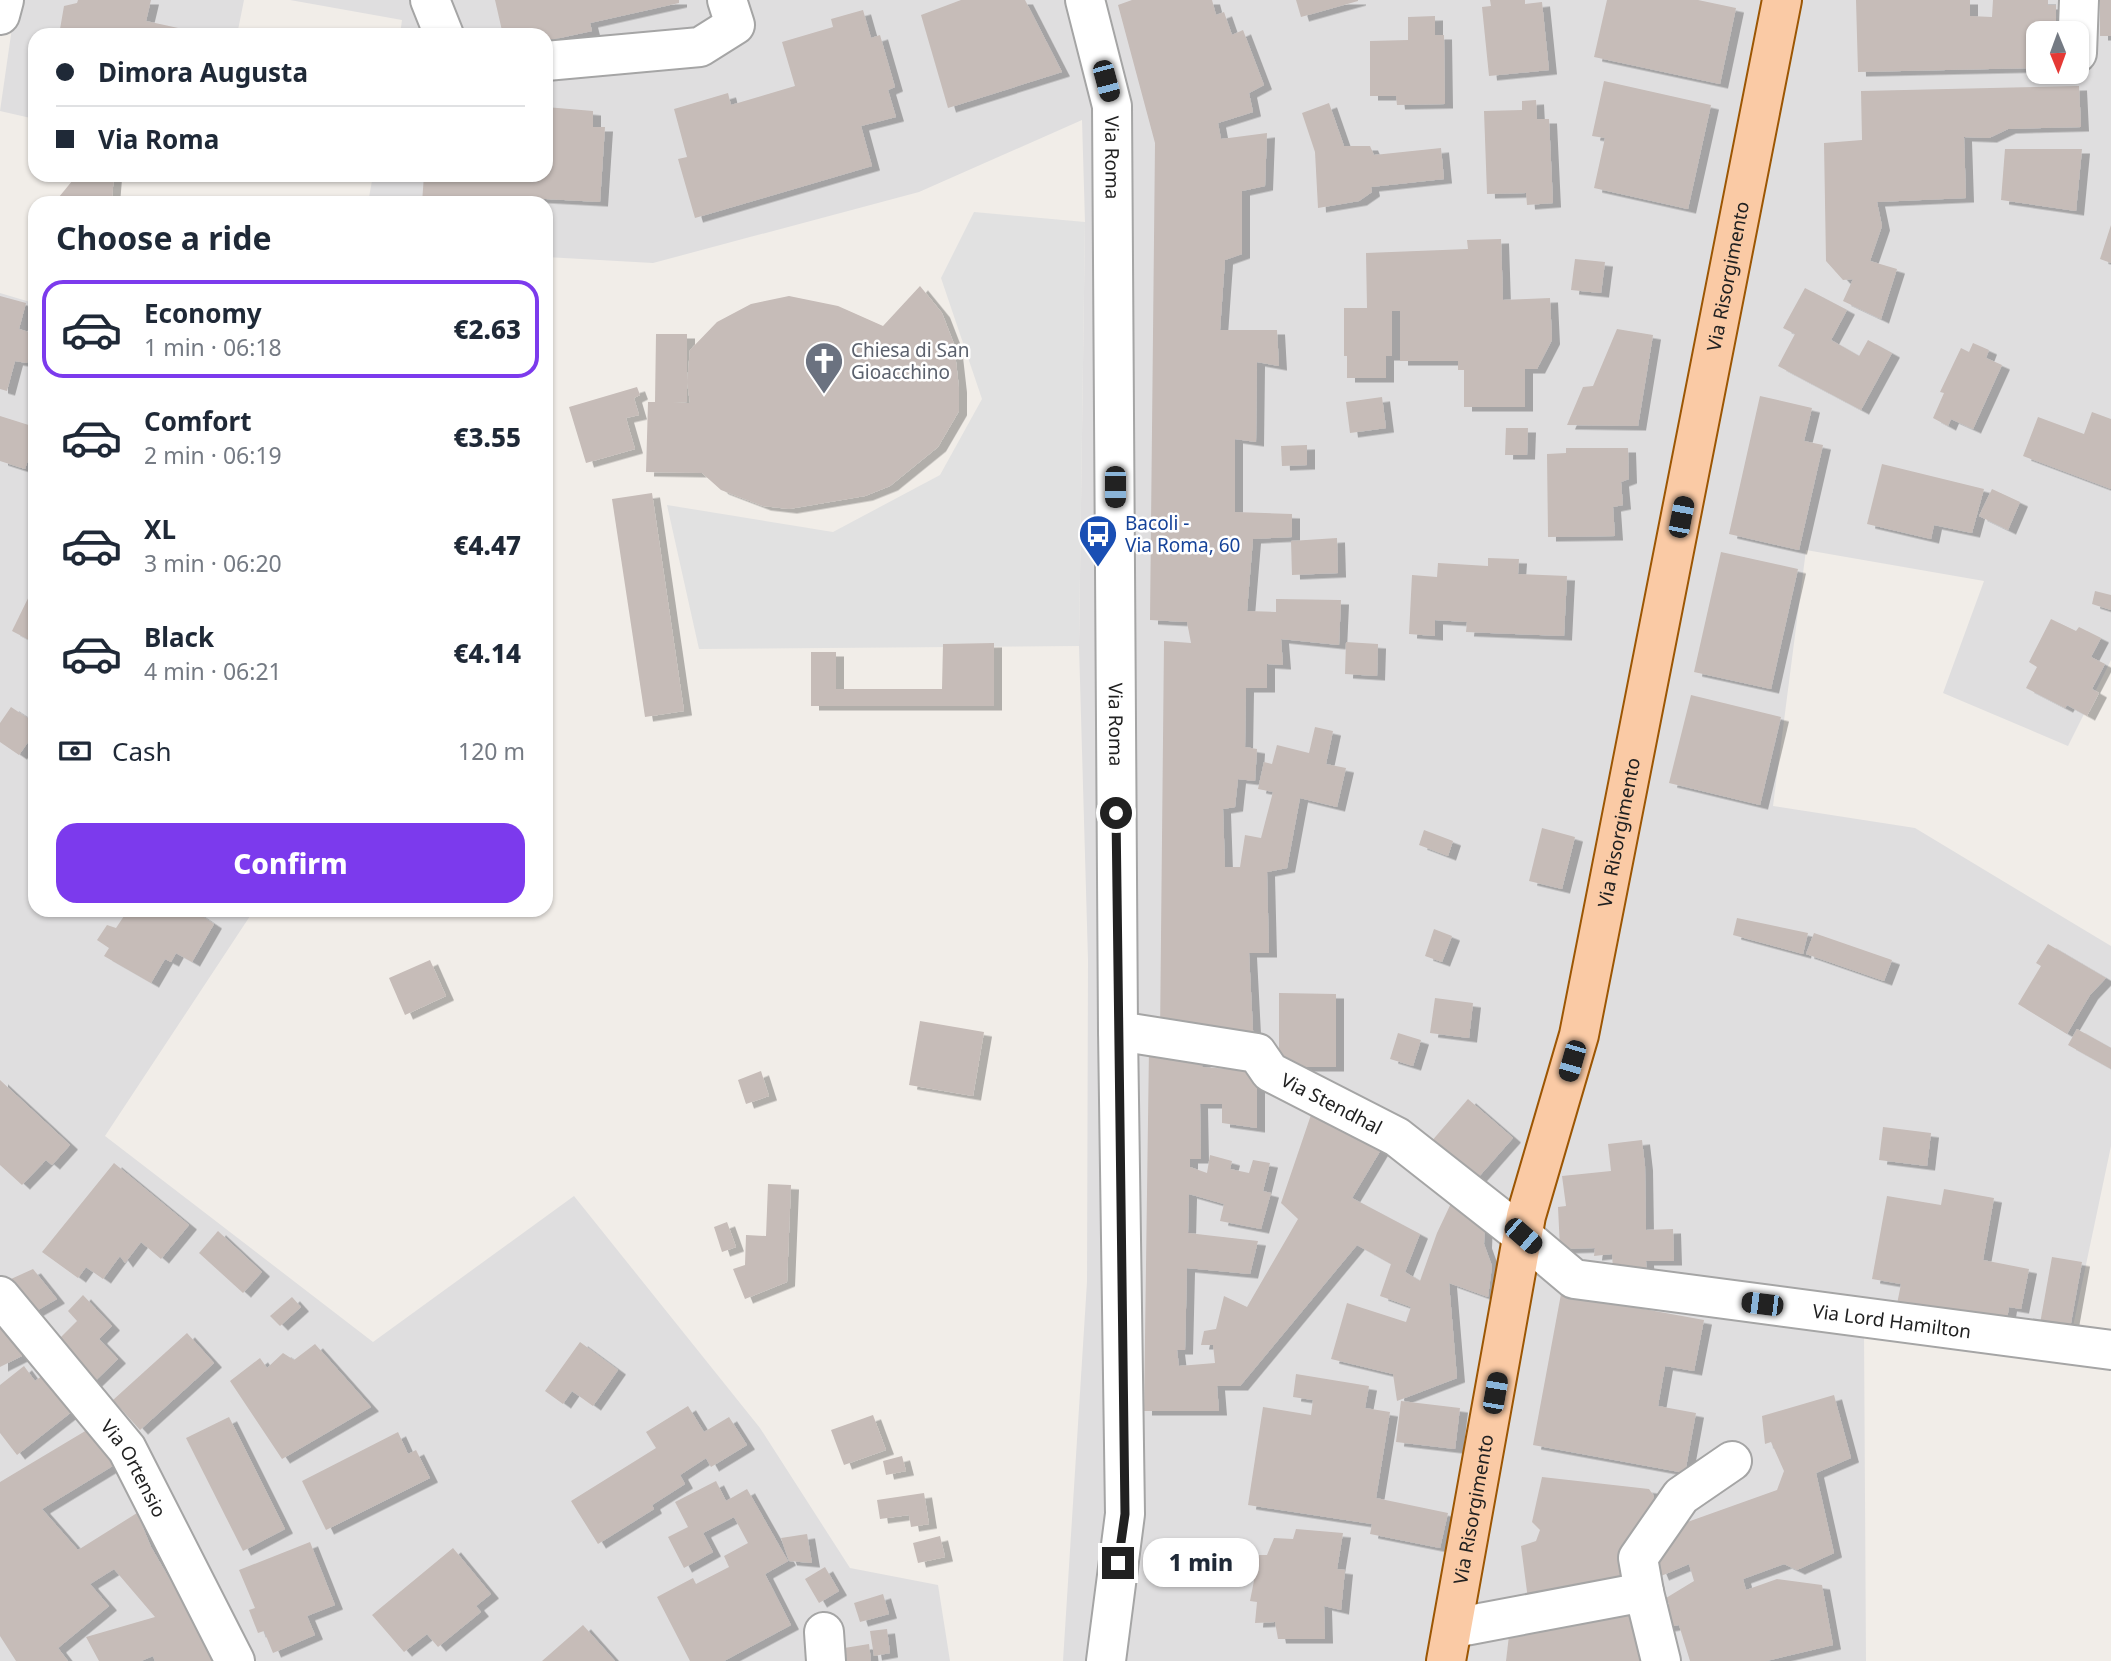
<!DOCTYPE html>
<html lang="en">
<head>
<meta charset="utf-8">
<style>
	body { margin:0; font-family:"Noto Sans",sans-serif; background:#f2f2f3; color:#1f2937; height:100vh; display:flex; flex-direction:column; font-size:26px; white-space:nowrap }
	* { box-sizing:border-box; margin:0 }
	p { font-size:23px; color:#747a83 }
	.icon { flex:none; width:38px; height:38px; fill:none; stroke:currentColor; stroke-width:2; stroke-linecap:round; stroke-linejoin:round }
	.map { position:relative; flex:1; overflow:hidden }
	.panel { position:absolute; left:28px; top:196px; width:525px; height:721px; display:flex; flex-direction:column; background:#fff; border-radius:21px; box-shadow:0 2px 5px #0004 }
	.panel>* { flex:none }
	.top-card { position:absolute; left:28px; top:28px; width:525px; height:154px; border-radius:21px; box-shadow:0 2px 5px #0004; display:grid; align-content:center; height:154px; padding:0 28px; background:#fff }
	.needle { width:46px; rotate:179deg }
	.tools { position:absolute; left:2026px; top:21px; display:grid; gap:14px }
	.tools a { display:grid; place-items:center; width:63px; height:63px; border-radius:14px; background:#fff; box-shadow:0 2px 5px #0004; font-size:35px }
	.end { position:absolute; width:32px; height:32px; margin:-16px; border:9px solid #212121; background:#fff; box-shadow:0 0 0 4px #fff }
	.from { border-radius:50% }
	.bubble { position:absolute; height:49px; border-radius:21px; background:#fff; box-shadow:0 2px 5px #0004; font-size:23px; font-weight:800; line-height:49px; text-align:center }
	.car { position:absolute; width:21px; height:42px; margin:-21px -10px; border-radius:9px; box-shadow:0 0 5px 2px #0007; background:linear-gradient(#222 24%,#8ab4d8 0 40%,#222 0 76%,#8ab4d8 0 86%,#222 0) }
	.top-card b { display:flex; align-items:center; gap:24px; height:66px; font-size:26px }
	.top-card b+b { border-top:2px solid #e0e1e3 }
	.top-card i { width:18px; height:18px; background:#1f2937 }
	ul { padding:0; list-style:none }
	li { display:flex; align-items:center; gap:21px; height:98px; margin:0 14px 10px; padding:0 14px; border:4px solid transparent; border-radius:21px }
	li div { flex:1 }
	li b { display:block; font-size:26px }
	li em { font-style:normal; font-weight:800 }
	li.current { border-color:#7c3aed }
	li>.icon { width:63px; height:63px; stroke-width:1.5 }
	h2 { padding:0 28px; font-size:32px; line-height:84px }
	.pay { display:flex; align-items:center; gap:18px; height:77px; padding:0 28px; font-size:26px }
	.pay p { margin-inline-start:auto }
	.button { display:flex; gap:14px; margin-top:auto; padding:14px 28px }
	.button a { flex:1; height:80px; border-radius:21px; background:#7c3aed; color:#fff; font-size:28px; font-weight:800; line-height:80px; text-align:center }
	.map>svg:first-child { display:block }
	.residential { fill:#dfdedf; fill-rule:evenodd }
	.parking { fill:#e1e1e1 }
	.building { fill:#c6bcb8; filter:url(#shadow) }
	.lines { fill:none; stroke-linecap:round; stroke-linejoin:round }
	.minor-casing { stroke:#a5a5a5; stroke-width:42 }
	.major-casing { stroke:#9c5603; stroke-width:42 }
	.minor { stroke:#fff; stroke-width:38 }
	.major { stroke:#facaa5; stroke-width:38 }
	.route { stroke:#212121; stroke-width:9 }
	.labels { text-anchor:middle; stroke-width:5; stroke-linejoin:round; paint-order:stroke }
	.street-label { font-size:19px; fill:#212121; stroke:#fff }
	.worship-label { font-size:19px; fill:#5b616d; stroke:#fff; text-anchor:start }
	.transit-label { font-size:19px; fill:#164399; stroke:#fff; text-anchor:start }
</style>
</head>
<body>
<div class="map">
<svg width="2111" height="1661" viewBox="0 0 2111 1661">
	<defs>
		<filter id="shadow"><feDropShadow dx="8" dy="4.5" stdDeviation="0" flood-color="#0004"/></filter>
	</defs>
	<rect width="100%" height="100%" fill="#f1ede8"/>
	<g class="residential">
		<path d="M16,0H244L237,35H35V119L0,111Z"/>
		<path d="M290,0H2111V660L2068,746L1943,693L1984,581L1806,550L1773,806L1915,828L2111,946V1146L2072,1331L1864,1332L1866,1661H1063L1087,1282L1088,960L1079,646L1085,222L1082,120L919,192L653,263L546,257V203H368L373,175H546V35H400L402,20ZM2039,33H2077V72H2039Z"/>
		<path d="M0,293L30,302L35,319V910H250L252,913L105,1136L373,1342L574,1196L760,1428L850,1568L938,1585L950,1661H0Z"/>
	</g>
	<path class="parking" d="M974,212L1085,222L1079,646L699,649L667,505L833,532L940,475L982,399L941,278Z"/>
	<g class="building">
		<path d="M78,0H151L146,21L192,31L191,35H59L64,6L77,3Z"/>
		<path d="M495,0H679V3L590,23L592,31L546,41V35H503Z"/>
		<path d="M961,0H1025L1062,72L948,108L921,15Z"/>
		<path d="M1132,0H1212L1216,15L1224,12L1232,35L1243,30L1264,85L1249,93L1253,112L1218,123L1221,139L1267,133L1265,186L1242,191V254L1225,260L1220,330H1277L1279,366L1257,362L1256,442L1235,439V512L1292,514V537L1253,539L1247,611L1276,612V599L1341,600L1339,645L1281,639L1283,665L1267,664V688H1246L1245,747L1257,749L1255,781L1238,779L1235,807L1223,809L1225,867H1240L1245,835L1261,838L1273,792L1258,789L1264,762L1272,764L1277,745L1309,753L1315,727L1333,731L1326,764L1346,768L1337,807L1300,798L1287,868L1267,872L1269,953H1249L1254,1049L1160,1036L1164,641L1191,643L1187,622L1150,620L1155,143L1118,5Z"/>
		<path d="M1296,0H1358V1L1301,17Z"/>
		<path d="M1490,0H1525V4L1542,2L1549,70L1489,76L1482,7L1491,6Z"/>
		<path d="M1607,0H1698L1736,8L1720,84L1594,57Z"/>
		<path d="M1856,0H1970V16L1992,17L1993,0H2048V5H2056V33H2039V68L1858,72Z"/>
		<rect x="2100" y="0" width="11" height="36"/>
		<path d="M863,10L871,38L880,35L895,87L888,90L896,117L861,126L872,166L695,218L678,159L687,157L674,109L728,93L731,105L795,86L782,42L833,27L831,19Z"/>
		<path d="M1435,16V35H1444L1445,104L1397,105L1396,96H1370V41L1408,40V17Z"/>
		<path d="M1604,81L1711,105L1688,209L1594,188L1605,138L1592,136Z"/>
		<path d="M2079,86L2081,127L2008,129L1989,138L1964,137L1966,198L1877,202L1882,226L1870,261L1897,269L1881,319L1843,301L1853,279L1843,280L1826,261L1824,143L1862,140L1861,91Z"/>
		<path d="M1536,100L1537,119H1549L1553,203L1527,205L1526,193L1487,194L1484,111L1522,110V101Z"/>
		<path d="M1329,103L1344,146H1370L1374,155L1441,148L1444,179L1371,187L1372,192L1359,201L1318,208L1315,152L1302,113Z"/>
		<path d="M546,107L593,111V127H605L600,202L510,197V203H422L424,175H546Z"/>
		<path d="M2005,149H2082L2076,211L2001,200Z"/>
		<path d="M77,175H114L112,199L89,203H67L59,197Z"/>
		<path d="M2111,225V263L2100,259Z"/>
		<path d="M1501,239L1503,300L1550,298L1552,340L1537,369H1525V407H1464V370H1458V361H1400V311H1392V356H1386V378H1347V356H1344V308H1367L1366,253L1468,249L1467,240Z"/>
		<path d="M1575,259L1605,262L1601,293L1571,290Z"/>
		<path d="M920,286L942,313L954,344L959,388V411L938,447L890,486L865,496L789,509L763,506L721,490L702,473L646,472L648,402H655L656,334H687V402L673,403H690L687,382L690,350L717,322L751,304L789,296L838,306L883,326Z"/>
		<path d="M1805,288L1847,310L1831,340L1859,356L1868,340L1892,353L1861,410L1778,366L1795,334L1783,328Z"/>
		<path d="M0,296L26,303L19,329L35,334L27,363L15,361L7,391L0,389Z"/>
		<path d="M1617,329L1653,335L1638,426L1567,425L1583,387L1593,386Z"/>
		<path d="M1973,343L1989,350L1986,358L2002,365L1973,429L1951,419L1948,426L1933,418L1944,393L1940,392L1961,348L1969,352Z"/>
		<path d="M637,387L640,395L634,398L639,415L626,418L635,449L586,463L569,407Z"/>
		<path d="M1760,396L1812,408L1804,441L1823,445L1799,550L1729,534Z"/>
		<path d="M1382,397L1386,428L1350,433L1346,402Z"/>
		<path d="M2092,412L2111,419V489L2023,456L2038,417L2084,434Z"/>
		<path d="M0,416L35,427V440L25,469L0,461Z"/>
		<path d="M1506,428H1528L1527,455H1505Z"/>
		<path d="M1307,445V465L1282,466L1281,446Z"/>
		<path d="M1566,448H1628L1629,479L1621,482L1623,505L1613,507L1615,536L1548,537L1547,454L1566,453Z"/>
		<path d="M1882,464L1984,489L1972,533L1934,525L1931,539L1867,524Z"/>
		<path d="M1992,489L2020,502L2008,530L1979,516Z"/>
		<path d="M652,493L684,711L645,717L612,499Z"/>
		<path d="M1337,538L1338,573L1292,575L1291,541Z"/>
		<path d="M1721,552L1798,569L1771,689L1694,672Z"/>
		<path d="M1488,558L1519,559L1518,574L1567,576L1564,636L1466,632L1467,622L1435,620V636L1409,634L1412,575L1437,577L1438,563L1488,566Z"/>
		<path d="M35,584V643L12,631Z"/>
		<path d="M2095,591L2111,595V610L2092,604Z"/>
		<path d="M2051,619L2076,631L2079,627L2101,638L2091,657L2105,664L2092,689L2099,693L2087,716L2067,705L2065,708L2026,688L2037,667L2029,662Z"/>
		<path d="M1346,642L1378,644L1377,676L1345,674Z"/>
		<path d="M994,643V706H811V652H836V689H942L943,644Z"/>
		<path d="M1691,695L1781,717L1760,805L1669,783Z"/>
		<path d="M11,707L35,723V732L19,755L0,742V723Z"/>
		<path d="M1542,828L1575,837L1562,889L1529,881Z"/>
		<path d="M1424,830L1453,841L1448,856L1419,845Z"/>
		<path d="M128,910H193L214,924L192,962L176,953L171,962L165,959L151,983L104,956L109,948L97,940L107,925L116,928Z"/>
		<path d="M1737,918L1808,933L1803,954L1733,935Z"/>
		<path d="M1434,929L1452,936L1442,962L1425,956Z"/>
		<path d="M1814,933L1892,960L1884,981L1806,954Z"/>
		<path d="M2048,944L2106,978L2090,995L2067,1034L2018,1004L2041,966L2036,963Z"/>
		<path d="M430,960L446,996L405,1015L389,978Z"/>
		<path d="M1279,993L1336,994V1067H1279Z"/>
		<path d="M1435,998L1473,1003L1469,1038L1430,1033Z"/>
		<path d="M920,1021L984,1032L973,1096L909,1085Z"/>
		<path d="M2077,1029L2111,1048V1069L2068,1045Z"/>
		<path d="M1398,1033L1421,1040L1413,1066L1390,1059Z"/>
		<path d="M1149,1048L1204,1054L1202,1067L1257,1071V1128L1222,1123V1104H1200L1201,1159H1190V1167L1207,1173L1210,1155L1232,1161L1230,1169L1249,1173L1253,1160L1270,1163L1263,1191L1271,1193L1261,1229L1220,1221L1224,1204L1189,1194L1188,1233L1258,1241L1250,1274L1187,1268L1185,1350H1177L1179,1366L1215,1363L1213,1345H1201L1204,1331L1216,1329L1224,1296L1247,1307L1298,1219L1281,1203L1313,1109L1353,1129L1351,1137L1382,1148L1352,1198L1420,1234L1405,1272L1420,1281L1437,1233L1454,1197L1485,1218L1484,1244L1492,1266L1488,1297L1449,1283L1457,1378L1397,1401L1393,1374L1331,1359L1347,1303L1406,1322L1411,1307L1380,1296L1391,1264L1357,1245L1240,1386H1217L1219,1411H1144Z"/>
		<path d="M761,1071L769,1096L746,1104L738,1080Z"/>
		<path d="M0,1080L70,1145L52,1165L46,1160L22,1185L0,1165Z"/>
		<path d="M1468,1099L1513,1138L1469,1188L1424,1150Z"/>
		<path d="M1883,1127L1931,1133L1927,1166L1879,1160Z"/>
		<path d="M1642,1140L1645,1166L1646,1230L1673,1229L1674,1261H1646L1647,1276L1613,1269L1612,1254L1594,1256L1595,1248L1560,1249L1558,1207L1566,1206L1562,1176L1611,1171L1608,1144Z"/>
		<path d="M114,1163L189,1225L161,1259L141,1242L125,1263L120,1256L103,1279L86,1267L78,1278L42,1252Z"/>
		<path d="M768,1184L791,1185L787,1282L745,1299L733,1269L745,1265L746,1235L766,1236Z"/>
		<path d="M1944,1189L1994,1198L1983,1260L2029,1269L2021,1309L2009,1307L2006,1325L1897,1304L1901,1284L1872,1279L1887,1196L1941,1205Z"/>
		<path d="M727,1222L736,1247L722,1252L714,1227Z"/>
		<path d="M218,1231L262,1272L243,1293L199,1253Z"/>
		<path d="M2052,1257L2082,1262L2069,1334L2039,1329Z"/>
		<path d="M33,1269L57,1299L24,1318L0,1284Z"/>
		<path d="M1561,1294L1704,1320L1694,1371L1665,1366L1658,1406L1696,1413L1685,1473L1533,1445Z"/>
		<path d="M83,1295L112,1326L99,1339L118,1359L90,1386L52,1346L77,1321L68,1311Z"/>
		<path d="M292,1297L301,1307L280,1326L270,1316Z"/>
		<path d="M0,1315L10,1322L22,1356L0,1367Z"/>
		<path d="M187,1333L214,1363L140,1430L113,1400Z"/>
		<path d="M580,1342L618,1370L593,1406L572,1391L563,1404L545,1391Z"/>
		<path d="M315,1344L371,1407L282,1459L230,1381L260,1358L267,1368L283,1353L294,1360Z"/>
		<path d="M24,1366L35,1381L54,1367L83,1403L17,1455L0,1433V1385Z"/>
		<path d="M1296,1374L1369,1386L1365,1408L1390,1412L1376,1498L1448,1513L1440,1548L1370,1534L1372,1524L1248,1505L1263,1407L1311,1415L1313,1400L1293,1397Z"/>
		<path d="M1834,1395L1851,1458L1816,1473L1834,1553L1797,1570L1784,1564L1743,1579L1746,1590L1777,1579L1822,1585L1833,1645L1766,1661H1690L1679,1625L1666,1627L1660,1608L1669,1604L1666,1598L1694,1581L1689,1564L1661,1576L1654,1559L1679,1525L1777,1490L1784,1471L1771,1442L1765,1444L1762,1416Z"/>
		<path d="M1401,1401L1460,1408L1455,1449L1396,1442Z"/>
		<path d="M688,1406L704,1432L729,1417L747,1445L711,1467L706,1458L680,1475L685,1484L652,1505L654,1509L598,1544L571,1501L656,1448L646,1432Z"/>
		<path d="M873,1415L886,1450L844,1465L831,1430Z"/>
		<path d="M229,1417L285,1529L243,1551L186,1438Z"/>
		<path d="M97,1424L116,1464L42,1509L78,1550L137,1513L151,1547L217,1661H155L153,1656L141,1661H99L86,1637L155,1617L114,1569L90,1584L109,1606L58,1648L68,1661H16L0,1636V1482Z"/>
		<path d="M398,1432L408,1454L416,1450L430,1478L326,1530L302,1481Z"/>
		<path d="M902,1456L906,1471L886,1475L883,1461Z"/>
		<path d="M1542,1477L1649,1489L1654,1496L1648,1527L1628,1575L1529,1607L1521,1546L1536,1541L1540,1530L1532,1522Z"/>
		<path d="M716,1481L726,1501L747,1489L788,1561L765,1574L791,1625L724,1661H690L657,1597L693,1578L696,1584L729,1567L724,1556L748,1543L734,1517L703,1533L713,1552L684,1568L668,1537L688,1527L675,1502Z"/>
		<path d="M924,1493L929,1524L911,1527L909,1515L880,1519L877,1500Z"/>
		<path d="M1296,1529L1343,1533L1337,1569L1345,1570L1341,1610L1324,1606L1325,1639H1278L1275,1622L1255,1623L1257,1602L1250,1601L1259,1555H1267L1274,1538L1293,1539Z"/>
		<path d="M807,1534L812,1563L789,1561L781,1538Z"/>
		<path d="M940,1536L945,1557L918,1563L913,1543Z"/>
		<path d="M310,1542L335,1605L307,1616L315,1635L273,1653L264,1631L258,1633L249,1610L255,1608L239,1570Z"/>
		<path d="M453,1548L491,1594L476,1606L481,1612L438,1647L427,1634L404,1652L372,1615Z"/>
		<path d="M825,1567L839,1591L819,1603L805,1579Z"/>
		<path d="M883,1594L889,1614L860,1622L854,1603Z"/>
		<path d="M1634,1604L1642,1661H1506L1510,1627Z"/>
		<path d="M583,1625L615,1661H542Z"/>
		<path d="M887,1629L890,1653L874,1656L870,1631Z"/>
		<path d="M869,1644L871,1661H834L832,1650Z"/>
	</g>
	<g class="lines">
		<g class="minor-casing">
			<g id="minor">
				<path d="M430,0L444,35"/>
				<path id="s1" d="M1085,0L1112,106L1118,1031L1125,1514L1106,1661"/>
				<path d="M0,15L4,0"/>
				<path d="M2077,53L2079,0"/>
				<path d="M546,61L700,47L735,25L727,0"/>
				<path id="s2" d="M1118,1031L1257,1053L1270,1072L1397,1137L1523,1236L1574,1279L2111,1350"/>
				<path id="s3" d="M0,1296L127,1449L235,1661"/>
				<path d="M1644,1592L1638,1558L1681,1496L1732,1461"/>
				<path d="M1454,1628L1644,1592L1661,1661"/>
				<path d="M824,1632L826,1661"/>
			</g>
		</g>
		<g class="major-casing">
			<g id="major">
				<path id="s4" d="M1446,1661L1526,1216L1579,1035L1782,0"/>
			</g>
		</g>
		<use href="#minor" class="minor"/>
		<use href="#major" class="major"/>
	</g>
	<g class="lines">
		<path class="route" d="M1116,813L1125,1514L1118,1563"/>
	</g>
	<defs>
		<g id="church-pin" transform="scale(2.0125)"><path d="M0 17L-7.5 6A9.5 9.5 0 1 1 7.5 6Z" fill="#6b7280" stroke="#fff"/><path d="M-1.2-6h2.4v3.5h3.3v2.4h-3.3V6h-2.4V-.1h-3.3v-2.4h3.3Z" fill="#fff"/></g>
		<g id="bus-pin" transform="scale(2.0125)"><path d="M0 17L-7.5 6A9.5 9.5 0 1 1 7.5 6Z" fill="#1a4fb4" stroke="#fff"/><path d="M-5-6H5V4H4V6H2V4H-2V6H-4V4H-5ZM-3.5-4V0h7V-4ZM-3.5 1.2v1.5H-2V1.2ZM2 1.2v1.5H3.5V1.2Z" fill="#fff"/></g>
	</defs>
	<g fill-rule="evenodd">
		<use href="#church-pin" x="824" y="361"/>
		<use href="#bus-pin" x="1098" y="534"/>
	</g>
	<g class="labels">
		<g class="street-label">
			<text dy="7" stroke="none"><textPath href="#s1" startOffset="161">Via Roma</textPath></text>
			<text dy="7" stroke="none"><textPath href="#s4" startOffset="1414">Via Risorgimento</textPath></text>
			<text dy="7" stroke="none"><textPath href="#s1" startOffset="728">Via Roma</textPath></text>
			<text dy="7" stroke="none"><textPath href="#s4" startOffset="847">Via Risorgimento</textPath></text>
			<text dy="7" stroke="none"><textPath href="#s2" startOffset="233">Via Stendhal</textPath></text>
			<text dy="7" stroke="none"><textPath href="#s2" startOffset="854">Via Lord Hamilton</textPath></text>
			<text dy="7" stroke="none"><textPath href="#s3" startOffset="219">Via Ortensio</textPath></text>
			<text dy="7" stroke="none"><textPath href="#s4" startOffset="154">Via Risorgimento</textPath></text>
		</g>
		<g class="worship-label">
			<text x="851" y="357">Chiesa di San<tspan x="851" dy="22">Gioacchino</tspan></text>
		</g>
		<g class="transit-label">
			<text x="1125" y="530">Bacoli -<tspan x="1125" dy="22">Via Roma, 60</tspan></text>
		</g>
	</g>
</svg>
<div class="tools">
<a><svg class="needle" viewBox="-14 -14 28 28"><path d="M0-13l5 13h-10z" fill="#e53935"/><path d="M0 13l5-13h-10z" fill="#747a83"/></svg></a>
</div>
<i class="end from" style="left:1116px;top:813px"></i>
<i class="end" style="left:1118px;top:1563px"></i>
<div class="bubble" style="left:1143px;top:1538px;width:116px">1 min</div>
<i class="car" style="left:1106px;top:81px;rotate:165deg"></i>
<i class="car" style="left:1115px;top:487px;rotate:180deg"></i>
<i class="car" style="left:1681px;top:517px;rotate:11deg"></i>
<i class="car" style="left:1572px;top:1061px;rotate:196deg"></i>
<i class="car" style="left:1523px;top:1236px;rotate:131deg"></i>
<i class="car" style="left:1762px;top:1304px;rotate:277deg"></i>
<i class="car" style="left:1495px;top:1393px;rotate:10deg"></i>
<div class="top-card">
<b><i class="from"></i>Dimora Augusta</b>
<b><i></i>Via Roma</b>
</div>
<section class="panel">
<h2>Choose a ride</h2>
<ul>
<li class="current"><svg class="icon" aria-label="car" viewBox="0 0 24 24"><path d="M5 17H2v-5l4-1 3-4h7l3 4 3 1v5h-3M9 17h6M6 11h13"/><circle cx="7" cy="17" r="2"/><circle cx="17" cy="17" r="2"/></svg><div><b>Economy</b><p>1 min · 06:18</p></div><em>€2.63</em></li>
<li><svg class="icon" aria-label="car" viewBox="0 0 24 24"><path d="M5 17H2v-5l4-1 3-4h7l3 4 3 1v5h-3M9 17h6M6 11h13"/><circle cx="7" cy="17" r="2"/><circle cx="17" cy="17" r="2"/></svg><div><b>Comfort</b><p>2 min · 06:19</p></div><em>€3.55</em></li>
<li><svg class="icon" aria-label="car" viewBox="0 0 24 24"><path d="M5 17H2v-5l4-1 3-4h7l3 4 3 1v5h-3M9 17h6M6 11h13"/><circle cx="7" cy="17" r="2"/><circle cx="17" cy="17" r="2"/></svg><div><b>XL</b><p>3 min · 06:20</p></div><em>€4.47</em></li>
<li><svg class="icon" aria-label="car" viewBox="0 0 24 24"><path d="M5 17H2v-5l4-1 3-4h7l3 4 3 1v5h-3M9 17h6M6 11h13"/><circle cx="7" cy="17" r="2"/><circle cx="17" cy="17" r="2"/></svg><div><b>Black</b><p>4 min · 06:21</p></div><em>€4.14</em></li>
</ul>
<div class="pay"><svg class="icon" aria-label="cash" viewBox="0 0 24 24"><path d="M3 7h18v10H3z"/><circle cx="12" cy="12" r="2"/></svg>Cash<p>120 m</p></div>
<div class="button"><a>Confirm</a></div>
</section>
</div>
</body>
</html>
